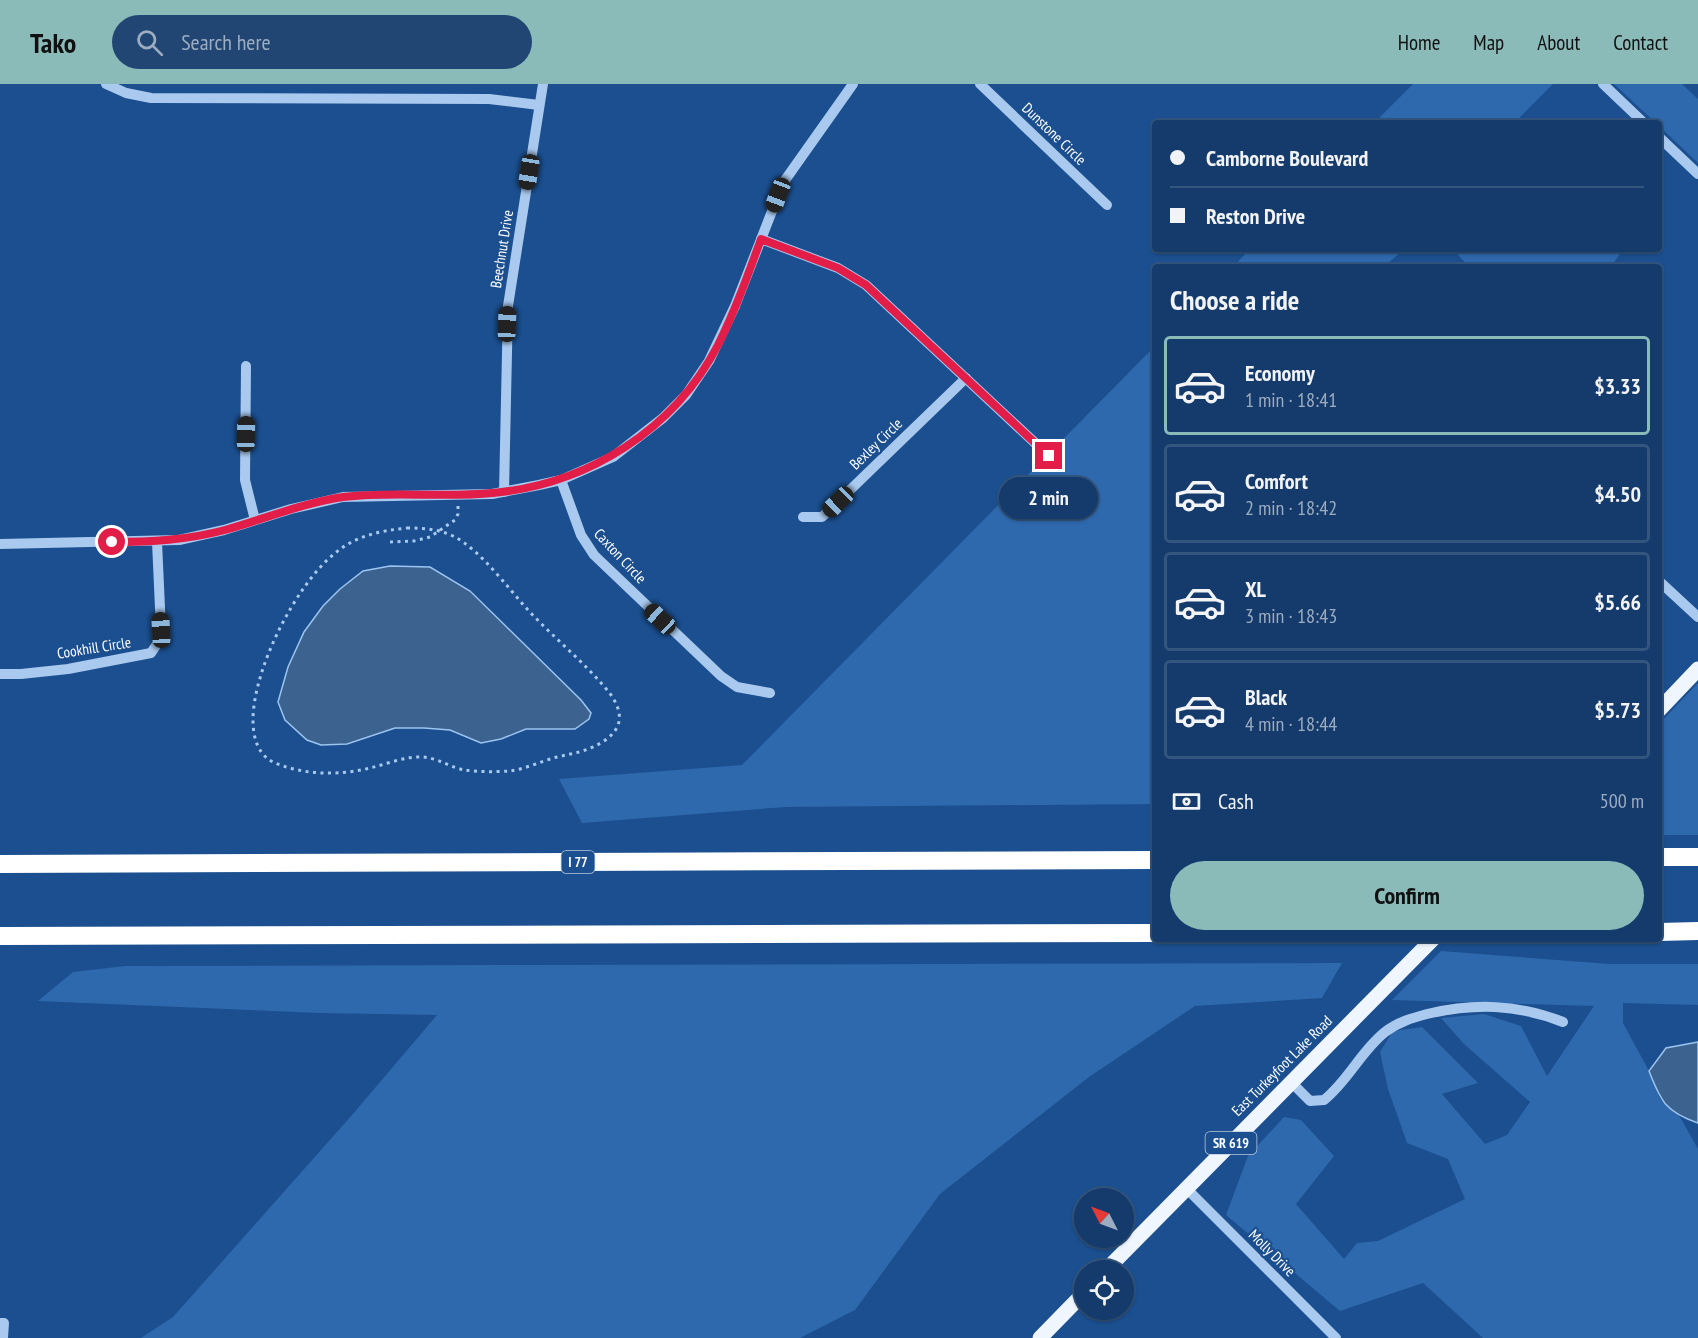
<!DOCTYPE html>
<html lang="en">
<head>
<meta charset="utf-8">
<style>
	body { margin:0; font-family:"PT Sans Narrow",sans-serif; background:#214673; color:#f1f3f6; height:100vh; display:flex; flex-direction:column; font-size:22px; white-space:nowrap }
	* { box-sizing:border-box; margin:0 }
	p { font-size:20px; color:#9dadc1 }
	.icon { flex:none; width:33px; height:33px; fill:none; stroke:currentColor; stroke-width:2; stroke-linecap:round; stroke-linejoin:round }
	.map { position:relative; flex:1; overflow:hidden }
	.sheet { position:absolute; left:1152px; top:180px; width:510px; height:678px; display:flex; flex-direction:column; background:#143b6b; border-radius:6px; box-shadow:0 2px 4px #0004,0 0 0 2px #33557e }
	.sheet>* { flex:none }
	.top-card { position:absolute; left:1152px; top:36px; width:510px; height:132px; border-radius:6px; box-shadow:0 2px 4px #0004,0 0 0 2px #33557e; display:grid; align-content:center; height:132px; padding:0 18px; background:#143b6b }
	.needle { width:39px; rotate:312deg }
	.fabs { position:absolute; left:1074px; top:1104px; display:grid; gap:12px }
	.fabs a { display:grid; place-items:center; width:60px; height:60px; border-radius:50%; background:#143b6b; box-shadow:0 2px 4px #0004,0 0 0 2px #33557e; font-size:30px }
	.end { position:absolute; width:27px; height:27px; margin:-14px; border:8px solid #e11d48; background:#fff; box-shadow:0 0 0 3px #fff }
	.from { border-radius:50% }
	.bubble { position:absolute; height:42px; border-radius:21px; background:#143b6b; box-shadow:0 2px 4px #0004,0 0 0 2px #33557e; font-size:20px; font-weight:800; line-height:42px; text-align:center }
	.car { position:absolute; width:18px; height:36px; margin:-18px -9px; border-radius:8px; box-shadow:0 0 4px 2px #0007; background:linear-gradient(#222 24%,#8ab4d8 0 40%,#222 0 76%,#8ab4d8 0 86%,#222 0) }
	.top-card b { display:flex; align-items:center; gap:21px; height:57px; font-size:22px }
	.top-card b+b { border-top:2px solid #33557e }
	.top-card i { width:15px; height:15px; background:#f1f3f6 }
	ul { padding:0; list-style:none }
	li { display:flex; align-items:center; gap:18px; height:99px; margin:0 12px 9px; padding:0 6px; border:3px solid #33557e; border-radius:6px }
	li div { flex:1 }
	li b { display:block; font-size:22px }
	li em { font-style:normal; font-weight:800 }
	li.active { border-color:#8bbbb9 }
	li>.icon { width:54px; height:54px; stroke-width:1.5 }
	h2 { padding:0 18px; font-size:27px; line-height:72px }
	.pay { display:flex; align-items:center; gap:15px; height:66px; padding:0 18px; font-size:22px }
	.pay p { margin-inline-start:auto }
	.primary-button { display:flex; gap:12px; margin-top:auto; padding:12px 18px }
	.primary-button a { flex:1; height:69px; border-radius:36px; background:#8bbbb9; color:#111; font-size:24px; font-weight:800; line-height:69px; text-align:center }
	header { display:flex; align-items:center; gap:36px; box-sizing:border-box; height:84px; padding:0 30px; background:#8bbbb9; color:#111 }
	header strong { font-size:28px }
	nav { display:flex; gap:33px; margin-inline-start:auto; font-size:21px }
	.search { width:420px; height:54px; background:#214673; display:flex; align-items:center; gap:15px; box-sizing:border-box; padding:0 21px; border-radius:33px; color:#9dadc1; font-size:22px }
	.map>svg:first-child { display:block }
	.green { fill:#2e69ad }
	.water { fill:#3c6290; stroke:#9cc4f0; stroke-width:1.5 }
	.lines { fill:none; stroke-linecap:round; stroke-linejoin:round }
	.path { stroke:#a9c9ee; stroke-width:3; stroke-dasharray:3 4.5; stroke-linecap:butt }
	.minor { stroke:#a9c9ee; stroke-width:10 }
	.major { stroke:#f0f6ff; stroke-width:15 }
	.highway { stroke:#fff; stroke-width:18 }
	.route { stroke:#e11d48; stroke-width:8 }
	.labels { text-anchor:middle; stroke-width:4.5; stroke-linejoin:round; paint-order:stroke }
	.shield { fill:#1b4f8f; stroke:#bbcadd; stroke-width:1.5 }
	.shield-label { font-size:14px; font-weight:bold; fill:#fff }
	.street-label { font-size:15px; fill:#fff; stroke:#1b4f8f }
</style>
</head>
<body>
<header>
<strong>Tako</strong>
<div class="search"><svg class="icon" aria-label="search" viewBox="0 0 24 24"><circle cx="10" cy="10" r="6"/><path d="M15 15l6 6"/></svg>Search here</div>
<nav><a>Home</a><a>Map</a><a>About</a><a>Contact</a></nav>
</header>
<div class="map">
<svg width="1698" height="1254" viewBox="0 0 1698 1254">
	<rect width="100%" height="100%" fill="#1b4f8f"/>
	<g class="green">
		<path d="M1413,0H1553L1520,33L1524,39H1374Z"/>
		<path d="M1614,0H1682L1698,15V79L1659,42V39H1656Z"/>
		<path d="M1250,165H1405L1383,183H1233Z"/>
		<path d="M1453,165H1623L1611,183H1469Z"/>
		<path d="M1155,262V720L785,723L582,739L559,695L742,681Z"/>
		<path d="M1698,599V751H1659V640Z"/>
		<path d="M1441,867L1610,880H1698V921L1623,919V939L1649,987L1660,1015L1680,1033L1698,1065V1254H1483L1423,1199L1340,1227L1226,1131L1248,1072L1284,1033L1301,1036L1334,1072L1296,1120L1344,1175L1357,1159L1378,1157L1465,1115L1448,1075L1407,1059L1388,1005L1380,968L1393,947L1422,943L1478,999L1442,1010L1485,1060L1507,1051L1530,1018L1464,960L1441,934L1484,930L1521,942L1547,992L1594,922L1392,916Z"/>
		<path d="M1342,879L1322,914L1195,922L1089,993L940,1110L855,1226L800,1254H141L173,1233L352,1031L437,931L319,929L38,917L73,888L125,882Z"/>
	</g>
	<g class="water">
		<path d="M390,482L430,483L470,507L581,616L591,629L589,635L575,645H526L501,655L481,659L450,646L424,644H395L347,660L321,661L307,656L285,636L278,618L288,583L304,548L323,522L340,505L363,487Z"/>
		<path d="M1698,958V1039C1666,1028 1661,1018 1649,987L1666,964Z"/>
	</g>
	<g class="lines">
		<g class="path">
			<path d="M407,444C424,444 439,445 455,453C481,467 508,504 528,526C554,554 584,578 608,607C613,613 618,622 619,629C622,645 608,656 595,662C583,668 570,670 557,673C542,677 525,685 510,687C496,688 478,688 465,686C451,684 438,674 423,673C405,672 387,680 370,684C338,692 302,691 273,678C257,670 253,652 253,636C253,586 295,502 334,470C355,452 379,447 407,444Z"/>
			<path d="M390,458L414,457L430,453L455,436L458,430V421"/>
		</g>
		<g class="minor">
			<path d="M106,0L126,9L151,14L489,15L539,21"/>
			<path d="M980,0L1107,121"/>
			<path d="M1603,0L1644,39"/>
			<path d="M1659,53L1698,90"/>
			<path d="M761,155L838,184L866,201L1049,372"/>
			<path d="M246,282L245,396L255,436"/>
			<path d="M561,396L581,451L594,471L721,592L737,603L770,609"/>
			<path d="M504,408L508,222L543,0"/>
			<path d="M803,433H822L966,294"/>
			<path d="M0,460L179,456L224,446L291,425L343,413L492,410L539,401L561,396L613,373L663,334L686,311L709,277L735,222L783,99L853,0"/>
			<path d="M1659,497L1698,533"/>
			<path d="M0,590H21L68,585L151,569L161,554V546L157,458"/>
			<path d="M1291,998L1310,1017L1324,1016C1348,997 1361,967 1385,948C1398,938 1412,934 1427,930C1475,919 1517,920 1563,938"/>
			<path d="M1187,1105L1336,1254"/>
			<path d="M0,1239H4L3,1254"/>
		</g>
		<g class="major">
			<path d="M1659,626L1698,585"/>
			<path d="M1106,1186L1433,855"/>
			<path d="M1040,1254L1084,1209"/>
		</g>
		<g class="highway">
			<path d="M1659,773H1698"/>
			<path d="M0,780L1155,776"/>
			<path d="M1659,848L1698,847"/>
			<path d="M0,852L1155,849"/>
		</g>
	</g>
	<g class="lines">
		<path class="route" d="M112,458C151,458 187,456 225,446C264,435 303,419 343,413C392,407 443,414 493,409C588,400 674,346 718,261C735,227 748,191 761,155L838,184L866,201L1049,372"/>
	</g>
	<g class="labels">
		<g class="shield">
			<rect x="561.5" y="767" width="33" height="22" rx="4.5"/>
			<rect x="1205.5" y="1048" width="51" height="22" rx="4.5"/>
		</g>
		<g class="shield-label">
			<text x="578" y="783">I 77</text>
			<text x="1231" y="1064">SR 619</text>
		</g>
		<g class="street-label">
			<text transform="translate(1054 50) rotate(44)" y="5">Dunstone Circle</text>
			<text transform="translate(502 165) rotate(-81)" y="5">Beechnut Drive</text>
			<text transform="translate(876 360) rotate(-44)" y="5">Bexley Circle</text>
			<text transform="translate(620 472) rotate(47)" y="5">Caxton Circle</text>
			<text transform="translate(94 564) rotate(-9)" y="5">Cookhill Circle</text>
			<text transform="translate(1282 982) rotate(-45)" y="5">East Turkeyfoot Lake Road</text>
			<text transform="translate(1272 1169) rotate(45)" y="5">Molly Drive</text>
		</g>
	</g>
</svg>
<div class="fabs">
<a><svg class="needle" viewBox="-14 -14 28 28"><path d="M0-13l5 13h-10z" fill="#e53935"/><path d="M0 13l5-13h-10z" fill="#9dadc1"/></svg></a>
<a><svg class="icon" aria-label="locate" viewBox="0 0 24 24"><circle cx="12" cy="12" r="6"/><path d="M12 2v4M12 18v4M2 12h4M18 12h4"/></svg></a>
</div>
<i class="end from" style="left:112px;top:458px"></i>
<i class="end" style="left:1049px;top:372px"></i>
<div class="bubble" style="left:999px;top:393px;width:99px">2 min</div>
<i class="car" style="left:529px;top:88px;rotate:189deg"></i>
<i class="car" style="left:778px;top:111px;rotate:201deg"></i>
<i class="car" style="left:507px;top:240px;rotate:2deg"></i>
<i class="car" style="left:246px;top:350px;rotate:1deg"></i>
<i class="car" style="left:838px;top:418px;rotate:226deg"></i>
<i class="car" style="left:660px;top:535px;rotate:313deg"></i>
<i class="car" style="left:161px;top:546px;rotate:357deg"></i>
<div class="top-card">
<b><i class="from"></i>Camborne Boulevard</b>
<b><i></i>Reston Drive</b>
</div>
<section class="sheet">
<h2>Choose a ride</h2>
<ul>
<li class="active"><svg class="icon" aria-label="car" viewBox="0 0 24 24"><path d="M5 17H2v-5l4-1 3-4h7l3 4 3 1v5h-3M9 17h6M6 11h13"/><circle cx="7" cy="17" r="2"/><circle cx="17" cy="17" r="2"/></svg><div><b>Economy</b><p>1 min · 18:41</p></div><em>$3.33</em></li>
<li><svg class="icon" aria-label="car" viewBox="0 0 24 24"><path d="M5 17H2v-5l4-1 3-4h7l3 4 3 1v5h-3M9 17h6M6 11h13"/><circle cx="7" cy="17" r="2"/><circle cx="17" cy="17" r="2"/></svg><div><b>Comfort</b><p>2 min · 18:42</p></div><em>$4.50</em></li>
<li><svg class="icon" aria-label="car" viewBox="0 0 24 24"><path d="M5 17H2v-5l4-1 3-4h7l3 4 3 1v5h-3M9 17h6M6 11h13"/><circle cx="7" cy="17" r="2"/><circle cx="17" cy="17" r="2"/></svg><div><b>XL</b><p>3 min · 18:43</p></div><em>$5.66</em></li>
<li><svg class="icon" aria-label="car" viewBox="0 0 24 24"><path d="M5 17H2v-5l4-1 3-4h7l3 4 3 1v5h-3M9 17h6M6 11h13"/><circle cx="7" cy="17" r="2"/><circle cx="17" cy="17" r="2"/></svg><div><b>Black</b><p>4 min · 18:44</p></div><em>$5.73</em></li>
</ul>
<div class="pay"><svg class="icon" aria-label="cash" viewBox="0 0 24 24"><path d="M3 7h18v10H3z"/><circle cx="12" cy="12" r="2"/></svg>Cash<p>500 m</p></div>
<div class="primary-button"><a>Confirm</a></div>
</section>
</div>
</body>
</html>
